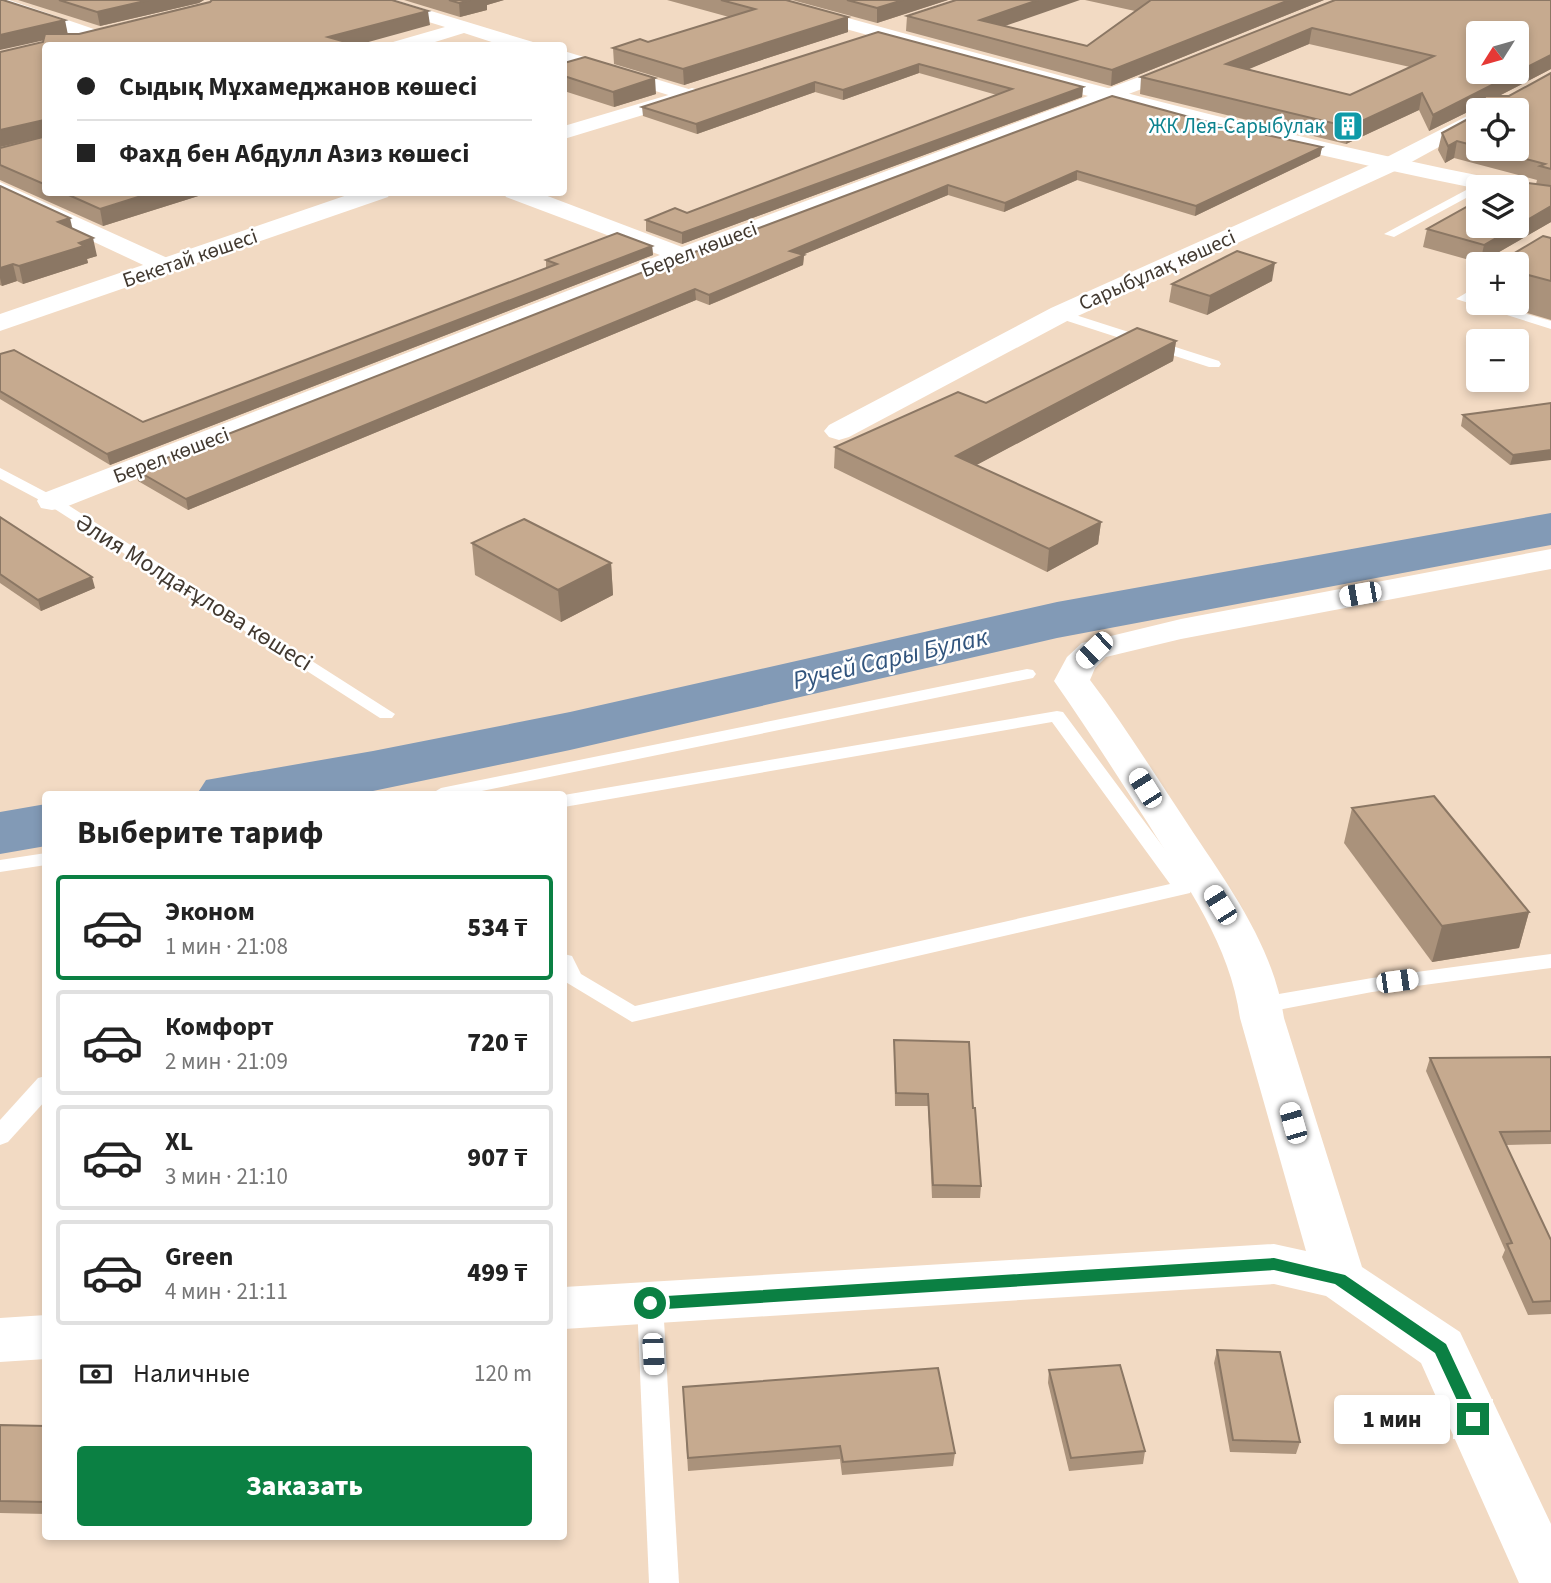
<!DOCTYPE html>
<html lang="ru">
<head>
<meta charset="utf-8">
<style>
	body { margin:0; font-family:"Source Sans 3",sans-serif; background:#f6f6f6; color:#222; height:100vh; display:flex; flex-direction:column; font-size:26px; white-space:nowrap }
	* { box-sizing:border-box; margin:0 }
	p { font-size:23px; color:#767676 }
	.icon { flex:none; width:38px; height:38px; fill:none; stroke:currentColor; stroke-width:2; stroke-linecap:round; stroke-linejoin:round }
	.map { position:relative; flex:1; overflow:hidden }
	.drawer { position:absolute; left:42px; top:791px; width:525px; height:749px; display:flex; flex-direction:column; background:#fff; border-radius:7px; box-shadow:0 4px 10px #0003 }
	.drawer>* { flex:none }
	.hud { position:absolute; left:42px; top:42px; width:525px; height:154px; border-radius:7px; box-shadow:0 4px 10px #0003; display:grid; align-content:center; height:154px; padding:0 35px; background:#fff }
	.needle { width:46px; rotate:233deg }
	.tools { position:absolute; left:1466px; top:21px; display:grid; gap:14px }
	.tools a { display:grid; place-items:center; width:63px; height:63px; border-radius:7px; background:#fff; box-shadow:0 4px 10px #0003; font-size:35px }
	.end { position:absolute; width:32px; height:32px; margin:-16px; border:9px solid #0b8043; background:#fff; box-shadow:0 0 0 4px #fff }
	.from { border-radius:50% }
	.bubble { position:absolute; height:49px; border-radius:7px; background:#fff; box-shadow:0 4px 10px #0003; font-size:23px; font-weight:800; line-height:49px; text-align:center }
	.car { position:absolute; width:21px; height:42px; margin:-21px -10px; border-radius:9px; box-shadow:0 0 5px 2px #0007; background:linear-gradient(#fff 24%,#345 0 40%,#fff 0 76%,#345 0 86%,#fff 0) }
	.hud b { display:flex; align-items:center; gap:24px; height:66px; font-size:26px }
	.hud b+b { border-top:2px solid #e0e0e0 }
	.hud i { width:18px; height:18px; background:#222 }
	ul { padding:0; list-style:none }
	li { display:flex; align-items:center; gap:21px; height:105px; margin:0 14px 10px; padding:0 21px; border:4px solid #e0e0e0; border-radius:7px }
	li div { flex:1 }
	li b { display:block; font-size:26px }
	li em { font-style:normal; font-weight:800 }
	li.current { border-color:#0b8043 }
	li>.icon { width:63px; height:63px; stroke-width:1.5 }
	h2 { padding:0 35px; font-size:32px; line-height:84px }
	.pay { display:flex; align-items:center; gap:18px; height:77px; padding:0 35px; font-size:26px }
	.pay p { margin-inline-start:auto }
	.primary-button { display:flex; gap:14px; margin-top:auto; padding:14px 35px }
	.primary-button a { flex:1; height:80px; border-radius:7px; background:#0b8043; color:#fff; font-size:28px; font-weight:800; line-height:80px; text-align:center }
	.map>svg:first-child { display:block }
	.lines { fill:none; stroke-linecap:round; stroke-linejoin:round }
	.river { fill:#829ab6; fill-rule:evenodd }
	.lane { fill:#fff; fill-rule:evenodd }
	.street { fill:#fff; fill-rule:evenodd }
	.secondary { fill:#fff; fill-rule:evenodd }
	.wall { fill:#aa927b; fill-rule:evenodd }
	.shaded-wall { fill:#8b7764 }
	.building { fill:#c6aa8f; stroke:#8b7764; stroke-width:2; fill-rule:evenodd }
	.route { fill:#0b8043 }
	.labels { text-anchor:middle; stroke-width:5; stroke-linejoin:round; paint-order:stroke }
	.far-culture-label { font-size:21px; fill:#0d838f; stroke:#fff; text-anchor:end }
	.far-street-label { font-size:21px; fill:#423930; stroke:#fff }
	.street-label { font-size:24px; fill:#423930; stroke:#fff }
	.water-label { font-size:26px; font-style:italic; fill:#31547d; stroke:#fff }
</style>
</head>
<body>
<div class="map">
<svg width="1551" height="1583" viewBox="0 0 1551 1583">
	<rect width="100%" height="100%" fill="#f2dac3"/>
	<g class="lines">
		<g class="river">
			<path d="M1551,513V545L1057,638L570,750L373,791L350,794H197L206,780L373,751L570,712L1057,602Z"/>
			<path d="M46,804V846L0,854V812Z"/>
		</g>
		<g class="lane">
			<path d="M1483,181L1487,182V186L1479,187V191L1394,237L1384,234Z"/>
			<path d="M1479,285V295L1473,298L1479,300V303H1489L1551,321V329L1456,299Z"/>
			<path d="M1060,310L1219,361L1221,364L1219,367H1209L1055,317L1053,314Z"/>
			<path d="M0,468L57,498L395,714L392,718H380L47,504L0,479Z"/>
			<path d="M1027,669L1033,670L1036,674L1033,678L467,794H431L441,788Z"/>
			<path d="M1057,711L1063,712L1190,883L1193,888L1190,893L632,1022L564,981V954L572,956L581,974L635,1006L1170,884L1052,722L564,807V795Z"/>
			<path d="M46,853V865L0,872V860Z"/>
			<path d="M1551,954V968L1372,992L1262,1013L1254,1010L1251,1005L1254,1000L1262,997L1372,978Z"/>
			<path d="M46,1076V1100L8,1142L0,1145V1120L38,1078Z"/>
			<path d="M650,1293L659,1296L663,1303L679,1583H649L637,1303L641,1296Z"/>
		</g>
		<g class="street">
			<path d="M0,0H9L132,42L134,46H105L0,9Z"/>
			<path d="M367,0H395L533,42L535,46H504L464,33L422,46H391L393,42L445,27L370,4Z"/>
			<path d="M564,51L695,91L698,95L695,99L688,101L564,63Z"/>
			<path d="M1190,58L1200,64L1197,68L691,260L63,508L52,510L41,508L37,501L41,494L660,255L506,197L503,192H537L682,247Z"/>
			<path d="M1479,110H1481H1479V125L1395,171L1069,320L849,437L839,440L829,437L824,431L829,425L1051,308L1379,161Z"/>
			<path d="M0,182L174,261L177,266L174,271L165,273L156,271L0,198Z"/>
			<path d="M1551,549V569L1181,639L1106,657L1095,668L1090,680C1125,726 1155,775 1187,823C1227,884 1273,944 1284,1018L1362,1267L1460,1332L1551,1524V1583H1519L1421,1363L1326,1296L1274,1284L564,1329V1287L1274,1244L1306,1251L1240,1018C1230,945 1187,886 1149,825C1118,777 1087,728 1054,681L1067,657L1082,643L1181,619Z"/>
			<path d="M46,1315V1359L0,1362V1318Z"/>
		</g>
		<g class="secondary">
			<path d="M753,0H782C1021,65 1258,132 1501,180L1509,182L1512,187H1479V189C1234,141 996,70 756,4Z"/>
			<path d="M692,88L699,90L702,94L699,98L564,139V126Z"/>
			<path d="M356,192H391L388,197L0,331V314Z"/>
		</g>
	</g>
	<g class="wall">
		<path d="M18,0H204L199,3L100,26Z"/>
		<path d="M404,0H504L487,5V10L460,17Z"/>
		<path d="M667,0H786L848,17V32L684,85L614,64L613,48L648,42L729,17Z"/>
		<path d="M792,0H948L877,23Z"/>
		<path d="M1085,0H1324L1111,86L906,31L907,16L1006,26L1087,46L1135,11Z"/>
		<path d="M1335,0L1551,69L1499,96H1509L1551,73V222L1480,263L1423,247L1427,229L1521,182L1536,184L1537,180L1454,158L1445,163L1438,150L1442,133L1479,113V149H1517L1484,110H1482L1484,104L1429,131L1419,110L1346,144L1140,94L1141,77ZM1309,44L1410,67L1350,95L1248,69Z"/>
		<path d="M430,25L46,46V192H211L103,226L0,180V148L43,137L0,147V52L43,42L68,34Z"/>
		<path d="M878,32L1083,87L1082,97L682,244L646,231V220L687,213L997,95L919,73L843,100L815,92L697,134L643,116L642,107Z"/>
		<path d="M564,63L656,94L614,107L564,91Z"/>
		<path d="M1112,96L1215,124L1322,147L1320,156L1195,216L1077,180L1004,212L948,195L802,255H804L803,265L719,301L709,305L696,300L188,510L138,481L136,470Z"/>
		<path d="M0,186L72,228L97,256L87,259L88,263L23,284L17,281L2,286L0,285Z"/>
		<path d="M1551,238V320L1494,303H1517V264Z"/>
		<path d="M652,246L653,255L110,465L0,399V354L143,422L546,268V260Z"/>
		<path d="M1272,281L1207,315L1169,302L1172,284Z"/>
		<path d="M1176,341L1173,361L976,465L1101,522L1098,544L1047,572L834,468L835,447L986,403Z"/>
		<path d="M1551,403L1510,465L1461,426L1463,415Z"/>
		<path d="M0,517L95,588L41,611L0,583Z"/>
		<path d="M472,543L611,563L613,595L561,622L475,575Z"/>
		<path d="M1352,808L1529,912L1519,948L1432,962L1344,843Z"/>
		<path d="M894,1040L973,1108L981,1186L980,1198H932L928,1106H895Z"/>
		<path d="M1551,1057V1144L1506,1145L1551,1240V1314L1528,1315L1502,1257L1505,1250L1426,1071L1430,1058Z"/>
		<path d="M1217,1350L1300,1442L1296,1454L1230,1452L1214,1363Z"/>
		<path d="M1049,1370L1145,1451L1143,1464L1069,1471L1048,1383Z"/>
		<path d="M683,1387L955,1453L953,1466L842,1475L840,1459L688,1471Z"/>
		<path d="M0,1425L46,1426V1514L0,1513Z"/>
	</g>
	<g class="shaded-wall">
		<path d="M149,0H204L199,3L100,26L97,12Z"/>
		<path d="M470,0H504L487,5V10L460,17L459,3Z"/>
		<path d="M903,0H948L877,23V8Z"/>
		<path d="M1038,0H1080L979,35L980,20Z"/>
		<path d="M1289,0H1324L1111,86L1112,70Z"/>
		<path d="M428,11L430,25L354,46L328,37Z"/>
		<path d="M848,17V32L684,85L683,69Z"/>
		<path d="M65,20L68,35L0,50V35Z"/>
		<path d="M1312,28L1309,44L1223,80L1226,64Z"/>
		<path d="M1551,55V69L1485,103V96L1484,104L1429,131L1433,115Z"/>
		<path d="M919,64V73L843,100V90Z"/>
		<path d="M655,78L656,94L614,107L613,92Z"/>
		<path d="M815,82V92L697,134L696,124Z"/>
		<path d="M1083,87L1082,97L682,244V233Z"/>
		<path d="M1422,93L1419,110L1346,144L1349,127Z"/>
		<path d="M44,120L46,136L0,147V130Z"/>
		<path d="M1457,141L1454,158L1445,163L1448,146Z"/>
		<path d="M1322,147L1320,156L1195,216L1196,206Z"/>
		<path d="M1077,171V180L1004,212L1005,203Z"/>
		<path d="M948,185V195L790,260V251Z"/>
		<path d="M154,192H211L103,226L100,209Z"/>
		<path d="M1551,206V222L1480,263L1484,245Z"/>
		<path d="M70,218L74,235L58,222Z"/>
		<path d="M93,238L97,256L87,259L88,263L23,284L19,266Z"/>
		<path d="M652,246L653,255L110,465L107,454Z"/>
		<path d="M804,255L803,265L709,305V295Z"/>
		<path d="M1275,263L1272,281L1207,315L1210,296Z"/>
		<path d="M13,264L17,281L2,286L0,278V268Z"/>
		<path d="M695,289L696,300L188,510L186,499Z"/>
		<path d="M1176,341L1173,361L954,477L956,456Z"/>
		<path d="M1551,450V460L1510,465L1513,455Z"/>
		<path d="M1101,522L1098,544L1047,572L1049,549Z"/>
		<path d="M611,563L613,595L561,622L558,590Z"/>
		<path d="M92,577L95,588L41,611L38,600Z"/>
		<path d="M1529,912L1519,948L1432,962L1442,926Z"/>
	</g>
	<g class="building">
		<path d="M0,0H3L65,20L0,35Z"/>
		<path d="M59,0H149L97,12Z"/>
		<path d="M212,0H392L428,11L328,37L360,46H46V185L0,165V148L43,137L44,120L0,130V52L43,42L45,34H79L210,2Z"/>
		<path d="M449,0H470L459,3Z"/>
		<path d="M721,0H786L848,17L683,69L613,48L640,39L648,42L755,9Z"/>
		<path d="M847,0H903L877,8Z"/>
		<path d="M956,0H1038L980,20L1087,46L1151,0H1289L1112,70L907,16Z"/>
		<path d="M1335,0H1551V55L1433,115L1422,93L1349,127L1141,77ZM1312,28L1434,56L1350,95L1226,64ZM1479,33H1517V72H1479Z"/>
		<path d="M878,32L1083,87L682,233L646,220L675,208L687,213L1012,89L919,64L843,90L815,82L696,124L642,107Z"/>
		<path d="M585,57L655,78L613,92L564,76V63Z"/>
		<path d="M1551,73V169L1540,166L1545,164L1487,149H1517V110H1484L1485,96H1509Z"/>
		<path d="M1112,96L1215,124L1322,147L1196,206L1077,171L1005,203L948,185L790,251L804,255L709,295L695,289L186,499L136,470L692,253Z"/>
		<path d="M1479,113V147L1457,141L1448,146L1442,133Z"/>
		<path d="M1519,178L1521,182L1551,186V206L1517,226V187H1502Z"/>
		<path d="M0,186L70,218L58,222L93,238L79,243L84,246L19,266L13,264L0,268Z"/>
		<path d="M62,192H154L100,209Z"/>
		<path d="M1479,200V226H1517L1484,245L1427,229Z"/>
		<path d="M617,233L652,246L107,454L0,391V354L14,350L143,422L557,264L546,260Z"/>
		<path d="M1543,236L1551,238V281L1517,272V264H1496Z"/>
		<path d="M1237,251L1275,263L1210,296L1172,284Z"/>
		<path d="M1137,328L1176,341L956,456L1101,522L1049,549L835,447L958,392L986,403Z"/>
		<path d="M1551,403V450L1513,455L1463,415Z"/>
		<path d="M0,517L92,577L38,600L0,574Z"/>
		<path d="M524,519L611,563L558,590L472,543Z"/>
		<path d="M1434,796L1529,912L1442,926L1352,808Z"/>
		<path d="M894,1040L969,1042L973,1108H975L981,1186L933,1185L928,1094L896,1093Z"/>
		<path d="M1551,1057V1131L1500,1132L1551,1240V1301L1533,1302L1507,1244L1512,1243L1430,1058Z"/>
		<path d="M1217,1350L1280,1352L1300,1442L1233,1440Z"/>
		<path d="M1120,1365L1145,1451L1071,1458L1049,1370Z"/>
		<path d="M938,1368L955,1453L843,1462L840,1446L688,1458L683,1387Z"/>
		<path d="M0,1425L46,1426V1502L0,1501Z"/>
	</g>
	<path class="route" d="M1274,1258L1345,1275L1446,1344L1481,1419L1479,1424H1468L1435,1353L1335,1284L1274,1270L650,1310L643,1303L650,1297Z"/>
	<defs>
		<g id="building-square" transform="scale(1.575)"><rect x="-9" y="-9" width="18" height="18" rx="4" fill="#0f9aa8" stroke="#fff"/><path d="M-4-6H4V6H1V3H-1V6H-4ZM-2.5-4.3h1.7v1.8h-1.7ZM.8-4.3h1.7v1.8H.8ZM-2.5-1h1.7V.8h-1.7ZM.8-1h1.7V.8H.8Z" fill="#fff"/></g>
	</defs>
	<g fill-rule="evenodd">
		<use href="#building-square" x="1348" y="126"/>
	</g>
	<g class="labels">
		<g class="far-culture-label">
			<text x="1325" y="133">ЖК Лея-Сарыбулак</text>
		</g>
		<g class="far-street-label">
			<text transform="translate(699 249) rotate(-21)" y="7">Берел көшесі</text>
			<text transform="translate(190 258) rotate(-19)" y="7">Бекетай көшесі</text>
			<text transform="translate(1157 270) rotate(-24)" y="7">Сарыбұлақ көшесі</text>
			<text transform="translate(171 455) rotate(-21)" y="7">Берел көшесі</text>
		</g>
		<g class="street-label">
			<text transform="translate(194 592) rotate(32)" y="8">Әлия Молдағұлова көшесі</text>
		</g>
		<g class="water-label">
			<text transform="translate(890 658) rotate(-13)" y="9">Ручей Сары Булак</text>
		</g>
	</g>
</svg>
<div class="tools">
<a><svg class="needle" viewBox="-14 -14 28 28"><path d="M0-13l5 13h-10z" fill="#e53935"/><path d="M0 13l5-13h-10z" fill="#767676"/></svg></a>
<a><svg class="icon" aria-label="locate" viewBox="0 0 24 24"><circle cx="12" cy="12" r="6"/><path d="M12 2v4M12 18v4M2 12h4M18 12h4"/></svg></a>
<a><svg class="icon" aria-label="layers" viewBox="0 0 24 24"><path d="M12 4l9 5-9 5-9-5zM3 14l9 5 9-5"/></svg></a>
<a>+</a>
<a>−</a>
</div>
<i class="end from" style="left:650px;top:1303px"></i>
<i class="end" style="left:1473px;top:1419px"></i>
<div class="bubble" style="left:1334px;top:1395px;width:116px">1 мин</div>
<i class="car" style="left:1360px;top:594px;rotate:260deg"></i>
<i class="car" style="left:1094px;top:650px;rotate:226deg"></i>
<i class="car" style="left:1145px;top:788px;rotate:328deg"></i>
<i class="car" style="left:1220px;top:905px;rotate:328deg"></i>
<i class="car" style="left:1397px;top:981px;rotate:82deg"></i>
<i class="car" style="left:1293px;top:1123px;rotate:344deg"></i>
<i class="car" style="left:653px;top:1354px;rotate:177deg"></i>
<div class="hud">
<b><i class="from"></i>Сыдық Мұхамеджанов көшесі</b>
<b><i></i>Фахд бен Абдулл Азиз көшесі</b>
</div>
<section class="drawer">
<h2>Выберите тариф</h2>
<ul>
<li class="current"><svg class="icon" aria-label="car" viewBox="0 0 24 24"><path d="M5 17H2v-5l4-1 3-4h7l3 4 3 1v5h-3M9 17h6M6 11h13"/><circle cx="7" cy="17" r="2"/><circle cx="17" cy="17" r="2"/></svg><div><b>Эконом</b><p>1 мин · 21:08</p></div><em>534 ₸</em></li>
<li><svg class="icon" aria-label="car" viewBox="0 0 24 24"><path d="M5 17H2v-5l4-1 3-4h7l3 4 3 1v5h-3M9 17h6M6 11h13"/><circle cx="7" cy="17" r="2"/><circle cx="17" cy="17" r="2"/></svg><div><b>Комфорт</b><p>2 мин · 21:09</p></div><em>720 ₸</em></li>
<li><svg class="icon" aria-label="car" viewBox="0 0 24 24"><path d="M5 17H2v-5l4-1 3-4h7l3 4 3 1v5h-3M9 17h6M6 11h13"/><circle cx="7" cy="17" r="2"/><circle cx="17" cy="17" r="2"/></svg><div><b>XL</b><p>3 мин · 21:10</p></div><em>907 ₸</em></li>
<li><svg class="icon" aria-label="car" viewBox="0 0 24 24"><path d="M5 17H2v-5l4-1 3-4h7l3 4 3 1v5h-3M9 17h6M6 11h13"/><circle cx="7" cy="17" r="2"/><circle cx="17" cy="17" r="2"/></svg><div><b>Green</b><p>4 мин · 21:11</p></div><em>499 ₸</em></li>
</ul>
<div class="pay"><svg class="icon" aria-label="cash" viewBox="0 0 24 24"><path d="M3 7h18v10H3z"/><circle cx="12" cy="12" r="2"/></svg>Наличные<p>120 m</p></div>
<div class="primary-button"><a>Заказать</a></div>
</section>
</div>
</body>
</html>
